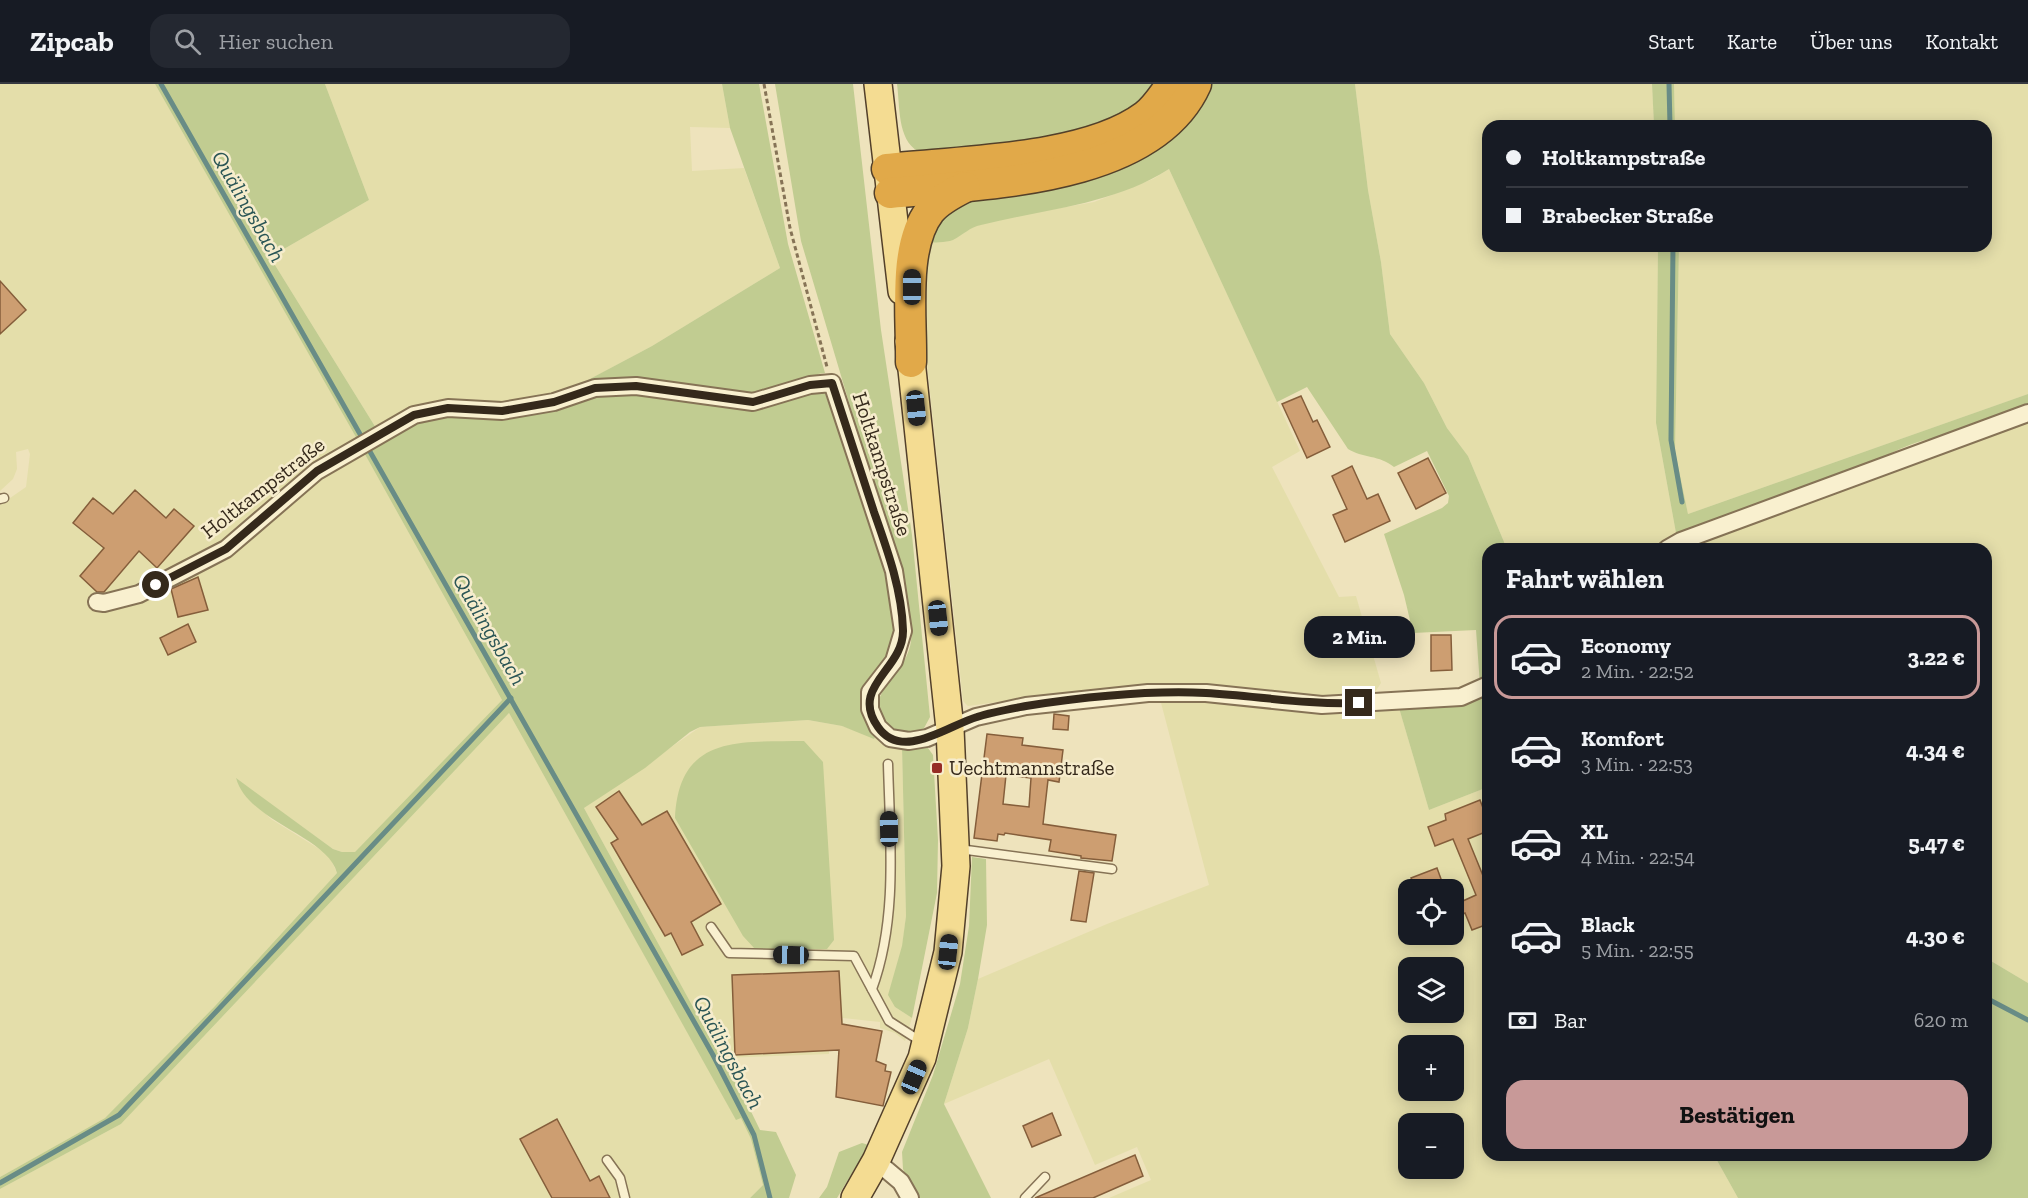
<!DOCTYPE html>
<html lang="de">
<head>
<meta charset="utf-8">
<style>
	body { margin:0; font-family:"Zilla Slab",serif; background:#242831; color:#f1f3f6; height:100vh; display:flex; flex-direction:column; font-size:22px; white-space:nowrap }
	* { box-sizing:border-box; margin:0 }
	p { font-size:20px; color:#9ea1a6 }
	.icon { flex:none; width:33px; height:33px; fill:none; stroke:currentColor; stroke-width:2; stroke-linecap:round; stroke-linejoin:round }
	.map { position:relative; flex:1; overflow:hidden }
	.panel { position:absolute; left:1482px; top:459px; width:510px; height:618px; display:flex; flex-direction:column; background:#171b24; border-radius:18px; box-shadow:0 3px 15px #0003 }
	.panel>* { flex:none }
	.top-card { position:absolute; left:1482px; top:36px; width:510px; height:132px; border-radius:18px; box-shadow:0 3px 15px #0003; display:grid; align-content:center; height:132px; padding:0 24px; background:#171b24 }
	.buttons { position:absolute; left:1398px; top:795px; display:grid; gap:12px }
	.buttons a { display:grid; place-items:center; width:66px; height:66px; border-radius:12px; background:#171b24; box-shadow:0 3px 15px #0003; font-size:30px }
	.end { position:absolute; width:27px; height:27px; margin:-14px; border:8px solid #35291b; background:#fff; box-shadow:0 0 0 3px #fff }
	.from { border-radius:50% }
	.bubble { position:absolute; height:42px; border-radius:18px; background:#171b24; box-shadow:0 3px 15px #0003; font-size:20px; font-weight:700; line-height:42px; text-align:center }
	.car { position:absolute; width:18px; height:36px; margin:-18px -9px; border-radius:8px; box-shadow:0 0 4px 2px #0007; background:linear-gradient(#222 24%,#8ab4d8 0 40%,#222 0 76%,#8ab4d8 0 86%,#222 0) }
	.top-card b { display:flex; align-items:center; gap:21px; height:57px; font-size:22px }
	.top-card b+b { border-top:2px solid #363941 }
	.top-card i { width:15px; height:15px; background:#f1f3f6 }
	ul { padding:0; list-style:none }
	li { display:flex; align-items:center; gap:18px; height:84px; margin:0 12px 9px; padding:0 12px; border:3px solid transparent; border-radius:18px }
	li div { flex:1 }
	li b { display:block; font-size:22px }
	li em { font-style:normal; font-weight:700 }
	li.current { border-color:#c89998 }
	li>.icon { width:54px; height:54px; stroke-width:1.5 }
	h2 { padding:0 24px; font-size:27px; line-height:72px }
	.pay { display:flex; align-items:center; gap:15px; height:66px; padding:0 24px; font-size:22px }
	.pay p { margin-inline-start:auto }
	.cta { display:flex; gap:12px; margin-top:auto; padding:12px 24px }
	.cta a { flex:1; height:69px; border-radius:18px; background:#c89998; color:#111; font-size:24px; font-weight:700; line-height:69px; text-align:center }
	header { display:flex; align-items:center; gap:36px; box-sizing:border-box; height:84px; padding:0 30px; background:#171b24; border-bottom:2px solid #363941 }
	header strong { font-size:28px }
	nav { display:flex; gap:33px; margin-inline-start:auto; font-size:21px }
	.search { width:420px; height:54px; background:#242831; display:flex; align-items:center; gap:15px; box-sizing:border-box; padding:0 21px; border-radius:18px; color:#9ea1a6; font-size:22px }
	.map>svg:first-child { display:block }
	.farmland { fill:#e4deaa; fill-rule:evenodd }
	.green { fill:#c1cc91 }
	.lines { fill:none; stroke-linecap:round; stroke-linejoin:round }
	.stream { stroke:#688c86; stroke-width:5 }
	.building { fill:#cd9e71; stroke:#855e3b; stroke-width:1.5; fill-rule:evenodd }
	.service-casing { stroke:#867356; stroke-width:11 }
	.minor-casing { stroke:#867356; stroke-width:20 }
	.primary-casing { stroke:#53402a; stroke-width:30 }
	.motorway-casing { stroke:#53402a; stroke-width:33 }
	.path { stroke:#867356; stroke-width:3; stroke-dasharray:4.5 3; stroke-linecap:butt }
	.service { stroke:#f9f0cf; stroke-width:8 }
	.minor { stroke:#f9f0cf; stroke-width:16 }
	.primary { stroke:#f4dc92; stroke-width:27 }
	.motorway { stroke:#e1a949; stroke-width:30 }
	.route { stroke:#35291b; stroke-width:8 }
	.poi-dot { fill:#962c25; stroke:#f6eccc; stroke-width:2 }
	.labels { text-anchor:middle; stroke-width:5; stroke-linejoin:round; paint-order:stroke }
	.street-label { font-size:21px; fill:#35291b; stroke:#f6eccc }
	.poi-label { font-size:21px; fill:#35291b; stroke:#f6eccc; text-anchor:start }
	.water-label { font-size:22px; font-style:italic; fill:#2a5555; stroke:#f6eccc }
</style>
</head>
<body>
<header>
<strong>Zipcab</strong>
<div class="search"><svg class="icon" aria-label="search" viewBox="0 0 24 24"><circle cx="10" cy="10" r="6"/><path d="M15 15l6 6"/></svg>Hier suchen</div>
<nav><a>Start</a><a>Karte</a><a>Über uns</a><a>Kontakt</a></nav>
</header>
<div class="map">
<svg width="2028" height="1114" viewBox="0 0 2028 1114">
	<rect width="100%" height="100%" fill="#eee3bc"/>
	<g class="farmland">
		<path d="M0,0H155L357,355L324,373L298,392L230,451L278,425L362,365L502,616L355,768H342L333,765L236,695L254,719L271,735L329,771L337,789L215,922L105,1034L0,1093V421L26,403L30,370L28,365L16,368L17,385L13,395L0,407Z"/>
		<path d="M325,0H722L730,44L690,43L692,87L744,84L780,184L652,262L568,307L376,344L270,173L369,116Z"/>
		<path d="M1355,0H1652L1654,42H1488V162H1658L1656,339L1676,449L1655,465H1507L1468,372L1447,344L1424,299L1390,250L1381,178L1368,106Z"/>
		<path d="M1674,0H2028V310L1688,430L1675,367L1679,162H1986V42H1675Z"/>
		<path d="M1169,85L1300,367L1272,383L1339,513L1356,512L1381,599L1375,608L1325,614L1216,602L1171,601L1048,611L968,622L963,617L923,242L926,159L952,156L975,142L1016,132L1094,118L1153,95Z"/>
		<path d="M2028,337V899L1986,874V465H1691L1689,460Z"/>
		<path d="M1160,615L1399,624L1429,726L1488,703V1071H1714L1738,1114H1109L1151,1096L1137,1063L1095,1081L1049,975L944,1020L968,944L978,895L1107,840L1209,801ZM1408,806H1454V850H1408ZM1408,884H1454V928H1408ZM1408,962H1454V1006H1408ZM1408,1040H1454V1084H1408Z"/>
		<path d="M509,629L736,1035L741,1033L751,1055L763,1101L750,1114H0V1105L121,1040Z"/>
		<path d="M808,636L842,642L902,663L906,832L895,923L912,934L905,957L895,949L880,944V938L843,934V953L829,954V970L721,974L584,724L700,643Z"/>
	</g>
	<g class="green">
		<path d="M155,0H325L369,116L270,173L376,344L357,355Z"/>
		<path d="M722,0H759L788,160L825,289L818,290C835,337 852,384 869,432C879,460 898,507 897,537C895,590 837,598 876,651L874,655L842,642L808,636L700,643L690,648L645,684L584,724L721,974H725L760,1046L776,1048L796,1091L789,1114H750L763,1101L751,1055L741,1034L736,1036L509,629L121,1040L0,1105V1093L105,1034L215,922L337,789C328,752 248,738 236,694L333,765L342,768H355L502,616L362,365L420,335L611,309H664L661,297L627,294L591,300L588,296L652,262L780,184L730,44Z"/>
		<path d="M775,0H853L881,246L912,451L930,633L923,646C913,651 902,650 892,646C882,642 876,624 880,613C889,593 908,581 911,557C914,537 906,515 902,497L801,157Z"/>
		<path d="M897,0H1162L1114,44L937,70C932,69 923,69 918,67C897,56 900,20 897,0Z"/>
		<path d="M1209,0H1355L1368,106L1381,178L1390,250L1424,299L1447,344L1468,372L1507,465H1488V596L1480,601L1476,546L1413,549L1404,511L1384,450L1442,424L1448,419L1449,412L1427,367L1394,383C1380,371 1362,374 1348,365L1307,303L1277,318L1169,85C1113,121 1044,125 981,141C970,143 963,151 953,156C945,159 934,158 926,159L928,151L954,120Z"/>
		<path d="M1652,0H1674L1675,42H1654Z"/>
		<path d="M1658,162H1679L1675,367L1688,430L2028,310V323L1946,353C1913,354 1886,373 1857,386C1800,411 1738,429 1680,451L1676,449L1656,339Z"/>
		<path d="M1488,611V703L1429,726L1399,624Z"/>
		<path d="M804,657L823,678L834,856L827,865H755L743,852L675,734C679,650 739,658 804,657Z"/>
		<path d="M902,663L928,664L933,671L938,756L937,809L912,934L895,923L888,911L902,862L906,832Z"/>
		<path d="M972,773L986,775L987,841L978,895L968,944L944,1020L991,1114H915L903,1085L902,1068L933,991L960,900L969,842Z"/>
		<path d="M1986,874L2028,899V1114H1738L1714,1071H1986Z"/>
		<path d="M862,1059L869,1061L837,1114H819L827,1103L839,1068Z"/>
	</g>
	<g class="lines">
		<g class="stream">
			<path d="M161,0L713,971L754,1051L770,1114"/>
			<path d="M1669,0L1670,42"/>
			<path d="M1673,162L1671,356L1682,418"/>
			<path d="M1986,914L2028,936"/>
			<path d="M0,1099L119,1031L511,614"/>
		</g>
	</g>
	<g class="building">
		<path d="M0,197L26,226L0,250Z"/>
		<path d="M1301,312L1313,338L1317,336L1330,363L1307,374L1282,320Z"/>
		<path d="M1428,374L1446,409L1416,425L1398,389Z"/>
		<path d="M1352,382L1367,415L1378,410L1390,437L1345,458L1333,431L1347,425L1332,392Z"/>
		<path d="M135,406L166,434L174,425L194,442L157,484L139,467L104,508H97L80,492L104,464L73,439L93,414L113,430Z"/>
		<path d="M198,493L208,526L178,533L171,505Z"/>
		<path d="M188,540L196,558L168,571L160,554Z"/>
		<path d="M1431,551H1451L1452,586L1431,587Z"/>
		<path d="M1054,630L1069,632L1068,646L1053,645Z"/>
		<path d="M987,650L1023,654L1022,661L1063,666L1059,698L1048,696L1043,740L1116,751L1112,777L1081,774V772L1049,767L1051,756L1005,749L1004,751L998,750L997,757L974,754ZM1006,691L1031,694L1029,723L1003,720Z"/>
		<path d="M619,707L642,741L667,727L721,820L691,838L703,861L682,871L671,849L665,852L611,759L618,755L596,723Z"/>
		<path d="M1480,716L1488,737V747L1468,755L1488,804V840L1472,846L1465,829L1458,832L1454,821L1476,811L1453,755L1435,762L1428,743L1446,736L1445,730Z"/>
		<path d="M1437,784L1445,806H1416L1411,794Z"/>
		<path d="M1079,787L1094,789L1086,838L1071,836Z"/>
		<path d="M839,887L842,940L882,947L876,977L886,981L885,987L891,988L883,1022L836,1013L839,966L735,971L732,891Z"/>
		<path d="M1052,1029L1061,1051L1032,1063L1023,1042Z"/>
		<path d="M557,1035L590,1097L599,1092L610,1114H552L520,1055Z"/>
		<path d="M1135,1071L1143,1092L1093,1114H1035Z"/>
	</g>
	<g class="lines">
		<g class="service-casing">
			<g id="service">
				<path d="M0,415L4,414"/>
				<path d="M959,765L1112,785"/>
				<path d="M711,843L729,869L854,872L889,937L922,958"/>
				<path d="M872,905C898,835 890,754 888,680"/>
				<path d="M607,1076L620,1094L625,1114"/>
				<path d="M1025,1114L1045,1093"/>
			</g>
		</g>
		<g class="minor-casing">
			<g id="minor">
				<path d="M1667,465L1681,457L2028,329"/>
				<path d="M97,518L104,519L139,510L226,465L317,387L414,331L448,324L502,327L554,318L595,304L636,302L753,318L810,301L832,299L894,487L903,547L894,577L870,608V625L878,643L890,654L909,657L927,654L976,633L1026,622L1148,609H1206L1322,621L1461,613L1488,601"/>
				<path d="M876,1077L901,1098L910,1114"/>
			</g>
		</g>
		<g class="primary-casing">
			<g id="primary">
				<path d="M878,0L902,207"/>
				<path d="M855,1114L876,1077L922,974L948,868L956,782L950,645L909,257"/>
			</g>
		</g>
		<g class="motorway-casing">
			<g id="motorway">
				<path d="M887,85C961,77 1086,76 1145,32C1156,24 1164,10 1172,0"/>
				<path d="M890,109C982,100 1152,98 1196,0"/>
				<path d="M911,278C912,234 902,163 930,127C939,116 953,109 965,103"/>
			</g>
		</g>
		<path class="path" d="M764,0L790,144L827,283"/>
		<use href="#service" class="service"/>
		<use href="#minor" class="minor"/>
		<use href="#primary" class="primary"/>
		<use href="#motorway" class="motorway"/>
	</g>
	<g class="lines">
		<path class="route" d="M156,501L226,465L317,387L414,331L448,324L502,327L554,318L595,304L636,302L753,318L810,301L832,299C846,342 860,385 874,428C887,465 902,506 903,546C904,586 849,602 878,643C902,678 949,641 977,633C992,628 1010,625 1026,622C1084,613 1147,606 1206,609C1258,612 1307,621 1359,619"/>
	</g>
	<rect class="poi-dot" x="931" y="678" width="12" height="12" rx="3"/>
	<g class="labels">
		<g class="street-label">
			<text transform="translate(882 380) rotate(72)" y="7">Holtkampstraße</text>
			<text transform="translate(263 404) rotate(-38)" y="7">Holtkampstraße</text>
		</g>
		<g class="poi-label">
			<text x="949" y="691">Uechtmannstraße</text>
		</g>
		<g class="water-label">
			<text transform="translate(249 122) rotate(60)" y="8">Quälingsbach</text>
			<text transform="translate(490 545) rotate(60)" y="8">Quälingsbach</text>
			<text transform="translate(729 968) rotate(62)" y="8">Quälingsbach</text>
		</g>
	</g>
</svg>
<div class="buttons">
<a><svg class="icon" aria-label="locate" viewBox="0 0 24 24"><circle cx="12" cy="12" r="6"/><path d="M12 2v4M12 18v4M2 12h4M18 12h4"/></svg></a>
<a><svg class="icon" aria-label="layers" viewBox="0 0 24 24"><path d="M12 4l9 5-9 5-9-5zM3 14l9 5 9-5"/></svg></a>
<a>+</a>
<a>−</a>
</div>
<i class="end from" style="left:156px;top:501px"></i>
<i class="end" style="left:1359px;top:619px"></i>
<div class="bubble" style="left:1304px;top:532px;width:111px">2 Min.</div>
<i class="car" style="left:912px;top:203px;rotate:0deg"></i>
<i class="car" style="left:916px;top:324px;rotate:174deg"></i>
<i class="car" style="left:938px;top:534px;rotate:174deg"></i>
<i class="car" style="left:889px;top:745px;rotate:359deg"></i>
<i class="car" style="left:948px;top:868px;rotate:6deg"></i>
<i class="car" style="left:791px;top:871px;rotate:271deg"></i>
<i class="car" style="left:914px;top:993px;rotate:23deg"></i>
<div class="top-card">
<b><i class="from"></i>Holtkampstraße</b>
<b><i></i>Brabecker Straße</b>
</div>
<section class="panel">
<h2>Fahrt wählen</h2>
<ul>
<li class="current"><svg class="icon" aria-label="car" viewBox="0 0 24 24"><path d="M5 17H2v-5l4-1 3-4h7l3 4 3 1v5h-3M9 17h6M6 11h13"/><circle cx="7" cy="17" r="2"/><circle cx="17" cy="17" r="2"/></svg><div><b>Economy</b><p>2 Min. · 22:52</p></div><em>3.22 €</em></li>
<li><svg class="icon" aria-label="car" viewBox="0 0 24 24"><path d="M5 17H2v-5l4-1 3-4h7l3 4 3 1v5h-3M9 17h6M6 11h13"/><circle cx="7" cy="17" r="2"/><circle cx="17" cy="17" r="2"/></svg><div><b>Komfort</b><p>3 Min. · 22:53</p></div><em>4.34 €</em></li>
<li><svg class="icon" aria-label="car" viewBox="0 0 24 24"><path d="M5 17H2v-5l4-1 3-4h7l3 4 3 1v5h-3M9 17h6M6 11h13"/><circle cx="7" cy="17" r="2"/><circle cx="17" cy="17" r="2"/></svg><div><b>XL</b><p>4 Min. · 22:54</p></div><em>5.47 €</em></li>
<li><svg class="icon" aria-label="car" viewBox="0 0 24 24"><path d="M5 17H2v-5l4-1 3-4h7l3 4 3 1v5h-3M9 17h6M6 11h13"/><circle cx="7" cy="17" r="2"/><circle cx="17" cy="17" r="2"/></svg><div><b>Black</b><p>5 Min. · 22:55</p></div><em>4.30 €</em></li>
</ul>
<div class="pay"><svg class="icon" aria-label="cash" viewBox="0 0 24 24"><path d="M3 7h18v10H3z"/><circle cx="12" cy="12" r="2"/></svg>Bar<p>620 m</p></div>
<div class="cta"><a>Bestätigen</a></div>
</section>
</div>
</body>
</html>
